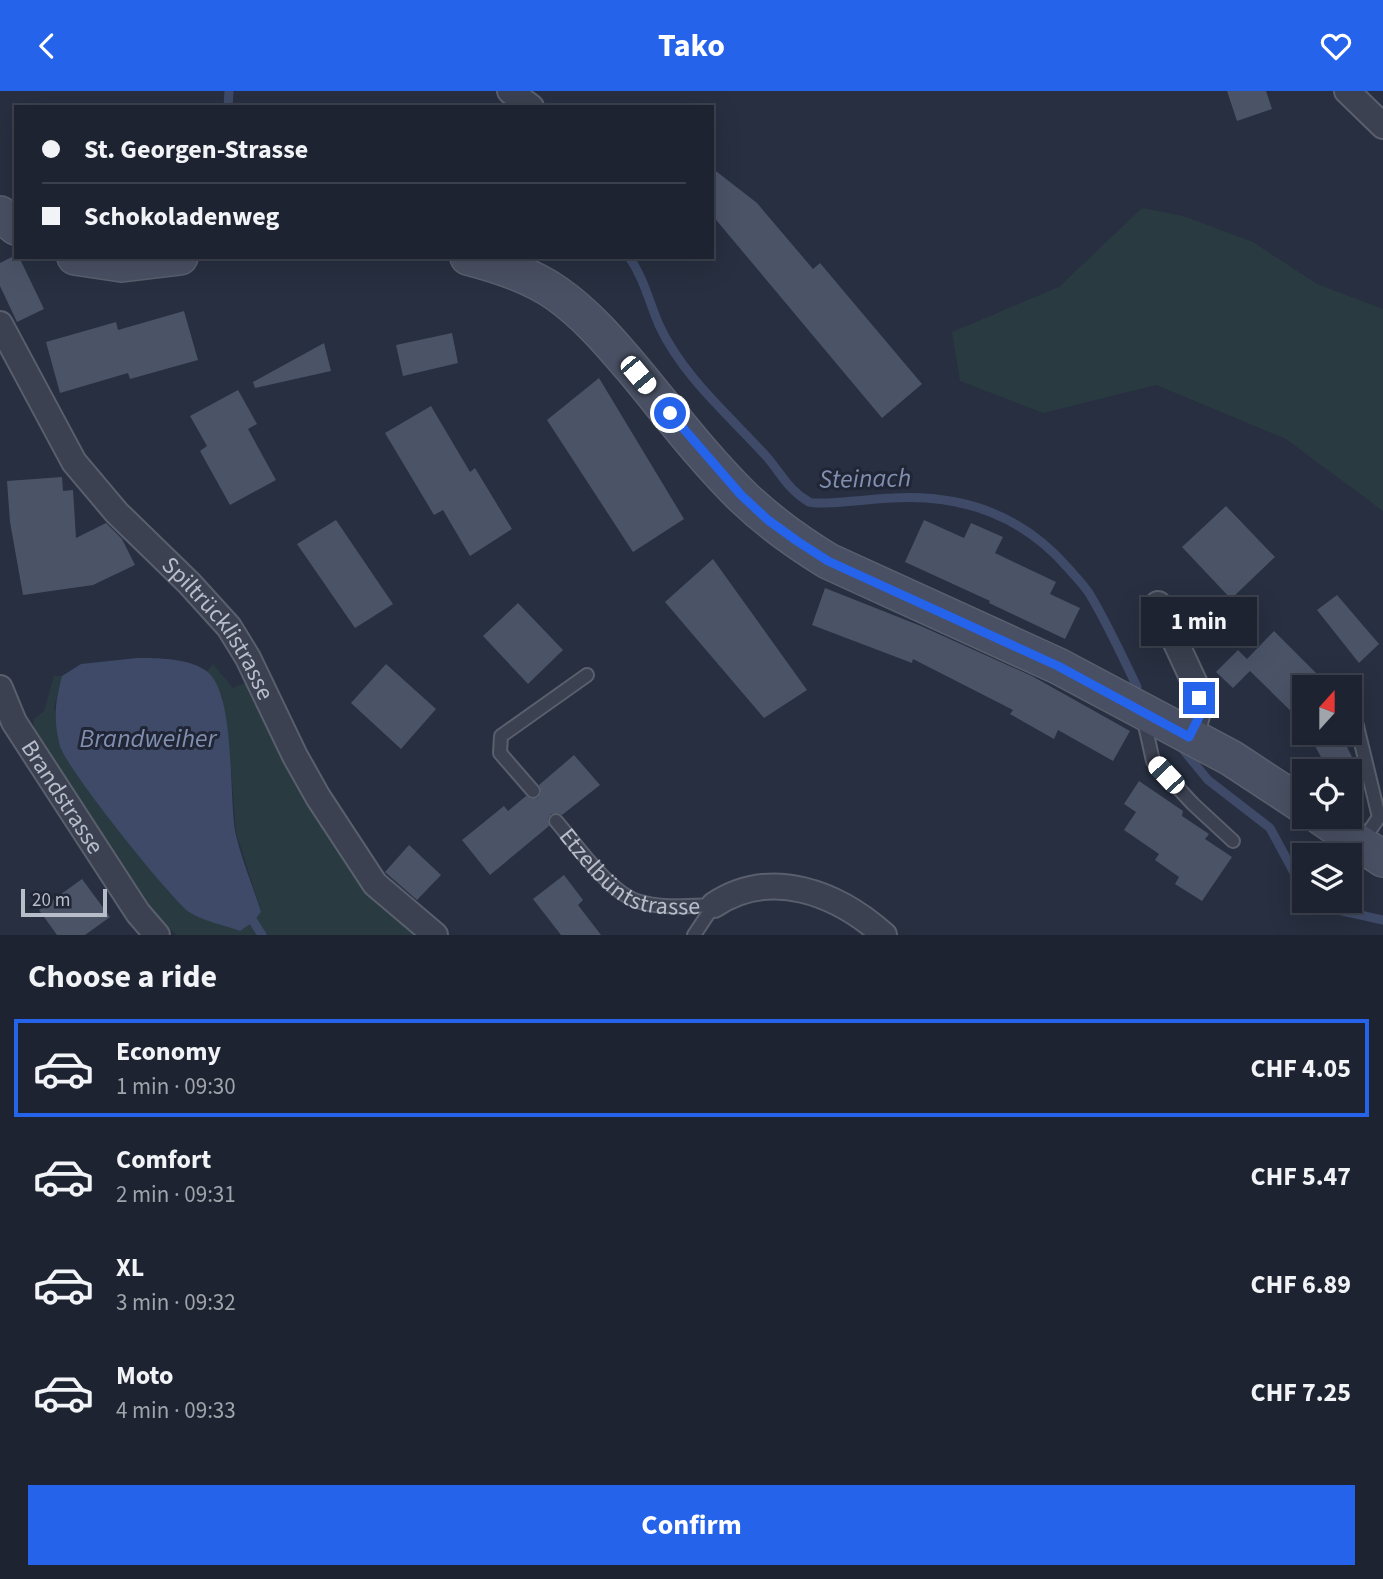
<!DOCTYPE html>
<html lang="en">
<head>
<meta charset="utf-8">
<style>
	body { margin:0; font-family:"Source Sans 3",sans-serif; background:#2a2f3c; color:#f1f3f6; height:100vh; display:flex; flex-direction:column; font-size:26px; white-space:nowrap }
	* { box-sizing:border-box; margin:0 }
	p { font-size:23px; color:#a0a4ab }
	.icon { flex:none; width:38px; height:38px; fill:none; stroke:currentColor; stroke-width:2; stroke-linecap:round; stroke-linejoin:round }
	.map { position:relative; height:844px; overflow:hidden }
	.panel { display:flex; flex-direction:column; background:#1d2330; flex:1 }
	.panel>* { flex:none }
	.banner { position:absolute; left:14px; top:14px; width:700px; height:154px; border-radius:0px; box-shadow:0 7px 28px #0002,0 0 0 2px #3b404c; display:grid; align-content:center; height:154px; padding:0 28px; background:#1d2330 }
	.needle { width:46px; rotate:21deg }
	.tools { position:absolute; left:1292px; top:584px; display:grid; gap:14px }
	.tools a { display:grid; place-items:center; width:70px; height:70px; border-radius:0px; background:#1d2330; box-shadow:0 7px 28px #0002,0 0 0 2px #3b404c; font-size:35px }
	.scale { position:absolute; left:21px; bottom:18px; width:86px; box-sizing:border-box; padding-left:7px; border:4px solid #b8bdca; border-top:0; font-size:19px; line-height:24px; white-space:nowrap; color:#b8bdca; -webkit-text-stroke:5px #202635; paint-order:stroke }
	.end { position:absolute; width:32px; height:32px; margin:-16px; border:9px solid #2563eb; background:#fff; box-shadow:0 0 0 4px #fff }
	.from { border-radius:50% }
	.bubble { position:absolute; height:49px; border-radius:0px; background:#1d2330; box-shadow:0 7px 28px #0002,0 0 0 2px #3b404c; font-size:23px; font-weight:700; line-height:49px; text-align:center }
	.car { position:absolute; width:21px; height:42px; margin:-21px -10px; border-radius:9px; box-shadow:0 0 5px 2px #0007; background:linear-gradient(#fff 24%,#345 0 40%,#fff 0 76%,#345 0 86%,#fff 0) }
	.banner b { display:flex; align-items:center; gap:24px; height:66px; font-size:26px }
	.banner b+b { border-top:2px solid #3b404c }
	.banner i { width:18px; height:18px; background:#f1f3f6 }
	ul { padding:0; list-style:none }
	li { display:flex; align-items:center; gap:21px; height:98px; margin:0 14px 10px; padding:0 14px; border:4px solid transparent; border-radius:0px }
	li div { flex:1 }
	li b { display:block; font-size:26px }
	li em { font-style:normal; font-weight:700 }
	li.selected { border-color:#2563eb }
	li>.icon { width:63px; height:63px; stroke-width:1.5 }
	h2 { padding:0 28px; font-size:32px; line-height:84px }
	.action { display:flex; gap:14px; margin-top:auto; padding:14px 28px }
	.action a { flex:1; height:80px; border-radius:0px; background:#2563eb; color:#fff; font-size:28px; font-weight:700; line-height:80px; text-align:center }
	header { display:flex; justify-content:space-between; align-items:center; height:91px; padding:0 28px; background:#2563eb; color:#fff; font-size:32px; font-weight:700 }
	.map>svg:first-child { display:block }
	.green { fill:#293b41 }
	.water { fill:#3e4a68 }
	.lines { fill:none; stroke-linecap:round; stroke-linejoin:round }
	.stream { stroke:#3e4a68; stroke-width:9 }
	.building { fill:#4b5367 }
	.lane-casing { stroke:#595f6d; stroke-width:16 }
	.street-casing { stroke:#595f6d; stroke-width:28 }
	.secondary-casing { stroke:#595f6d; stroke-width:38 }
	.lane { stroke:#3b4150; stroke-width:12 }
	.street { stroke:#3b4150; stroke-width:24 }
	.secondary { stroke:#495063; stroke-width:35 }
	.route { stroke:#2563eb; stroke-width:9 }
	.labels { text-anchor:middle; stroke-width:6; stroke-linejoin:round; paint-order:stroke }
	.street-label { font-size:24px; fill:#b8bdca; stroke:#202635 }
	.water-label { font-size:26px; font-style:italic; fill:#818eb0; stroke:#202635 }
</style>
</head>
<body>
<header><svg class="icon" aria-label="back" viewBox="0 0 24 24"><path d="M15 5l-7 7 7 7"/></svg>Tako<svg class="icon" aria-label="heart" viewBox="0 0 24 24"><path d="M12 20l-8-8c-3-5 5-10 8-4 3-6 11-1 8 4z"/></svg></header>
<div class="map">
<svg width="1383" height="844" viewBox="0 0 1383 844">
	<rect width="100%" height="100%" fill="#272f40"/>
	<g class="green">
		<path d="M1142,117L1183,125L1253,151L1317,193L1383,218V420L1286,348L1156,294L1043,322L960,290L952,241L1059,196Z"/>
		<path d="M213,573L233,597L245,592L305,705L420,844H176L133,796L32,658L34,628L44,620L54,585H62L54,617L61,656L76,683L171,804L191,822L261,820L236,741L230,663L222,605L207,580Z"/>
	</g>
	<path class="water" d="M137,567C158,567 187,567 205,579C237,599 228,709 236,744C242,770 253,795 261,821L253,831L240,840C224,834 203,830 189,821C169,806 66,677 60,655C53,627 55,612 62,585L81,573Z"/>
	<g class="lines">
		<g class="stream">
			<path d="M228,16L229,0"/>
			<path d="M629,166C644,187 649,211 659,234C684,287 728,323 766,365C781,382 788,399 809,411C818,415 879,407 893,407C963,403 1022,424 1068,477C1075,485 1083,493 1089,502C1107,532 1122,564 1137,596"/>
			<path d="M1180,655L1208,689L1270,737L1304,800"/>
			<path d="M1318,810L1338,819L1383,829"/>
			<path d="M248,822L262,844"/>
		</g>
	</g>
	<g class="building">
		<path d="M1227,0H1266L1272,18L1237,30Z"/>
		<path d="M712,77L757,112L813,178L820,172L922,293L882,327L712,124Z"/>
		<path d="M16,164V166H19L44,218L17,231L0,195V172Z"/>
		<path d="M184,220L198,269L130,288L128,282L60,302L46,251L116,231L118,239Z"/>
		<path d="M452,242L458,272L403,285L396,254Z"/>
		<path d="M324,252L331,280L255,297L253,291Z"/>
		<path d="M599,287L684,428L633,461L547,329Z"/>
		<path d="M238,299L257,333L248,338L276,389L230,414L200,360L207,355L190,325Z"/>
		<path d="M431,315L470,381L475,377L512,438L470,465L443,419L434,424L385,342Z"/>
		<path d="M62,386L63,400L73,399L76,447L106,432L122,448L135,474L93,494L23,504L10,431L7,390Z"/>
		<path d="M1226,415L1275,466L1231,508L1182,456Z"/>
		<path d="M336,429L393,513L355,537L297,453Z"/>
		<path d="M924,429L964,447L971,432L1003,446L995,462L1056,491L1050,503L1080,517L1065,548L989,512L990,510L905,471Z"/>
		<path d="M713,468L807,599L764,627L665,511Z"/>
		<path d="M825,497L921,535L1032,585L1130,640L1113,670L1058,639L1054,648L1010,623L1013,619L913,568L912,572L812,534Z"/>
		<path d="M1337,504L1379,553L1359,572L1317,519Z"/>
		<path d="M518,512L563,559L528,593L483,545Z"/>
		<path d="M1274,540L1331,597H1304V633L1250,580L1233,597L1216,581L1238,559L1247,568Z"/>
		<path d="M386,573L436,618L401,658L351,612Z"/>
		<path d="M1308,642H1340L1352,666L1328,679Z"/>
		<path d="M574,664L600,694L562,724L558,722L551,723L548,728L549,735L490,784L462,749L504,715L508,720L526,705L531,708L538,707L541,702L539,694Z"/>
		<path d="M1139,690L1183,720L1182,725L1209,743L1205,748L1232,766L1202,810L1175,793L1179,786L1155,769L1159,763L1124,739L1136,721L1124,713Z"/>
		<path d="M409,754L441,784L417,809L385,781Z"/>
		<path d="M564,784L583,809L578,814L601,844H561L533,808Z"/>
		<path d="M82,788L110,826L85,844H57L39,819Z"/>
	</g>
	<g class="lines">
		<g class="lane-casing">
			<g id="lane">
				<path d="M1349,602L1379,726L1362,751"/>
				<path d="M1143,625L1153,670L1193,713L1233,750"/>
				<path d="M533,700L500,662L501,645L587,584"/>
				<path id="s1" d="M556,730C576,753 608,800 637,810C661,818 689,815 714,814"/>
				<path d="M694,844L714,814"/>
			</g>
		</g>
		<g class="street-casing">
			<g id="street">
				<path d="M510,0L531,16"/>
				<path d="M1347,0L1383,35"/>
				<path id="s2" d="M0,233L74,371L117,422L189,492L229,536L248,567L295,665L318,706L375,793L435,844"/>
				<path d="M1158,513L1196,595C1201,615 1198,627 1189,646"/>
				<path id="s3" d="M0,597L14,631L138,822L157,844"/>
				<path d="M714,814C771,776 837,802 884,844"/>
			</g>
		</g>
		<g class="secondary-casing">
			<g id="secondary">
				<path d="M0,123L16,136"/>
				<path d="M75,166L122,173L180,166"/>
				<path d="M468,166C499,174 530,184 556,202C586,223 609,250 632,277C668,320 703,367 743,406C769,431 797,451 828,470L1058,575L1231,667L1304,715"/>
				<path d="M1321,726L1383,768"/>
			</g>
		</g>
		<use href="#lane" class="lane"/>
		<use href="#street" class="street"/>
		<use href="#secondary" class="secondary"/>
	</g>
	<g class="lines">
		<path class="route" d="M670,322L741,404L768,429L797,450L828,470L1058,575L1189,646L1199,626V607"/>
	</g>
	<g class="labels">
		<g class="street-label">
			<text dy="8" stroke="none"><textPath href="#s2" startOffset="378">Spiltrücklistrasse</textPath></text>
			<text dy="8" stroke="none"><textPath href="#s3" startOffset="126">Brandstrasse</textPath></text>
			<text dy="8" stroke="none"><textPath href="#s1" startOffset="96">Etzelbüntstrasse</textPath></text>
		</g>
		<g class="water-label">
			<text transform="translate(865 387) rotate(-1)" y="9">Steinach</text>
			<text x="148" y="656">Brandweiher</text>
		</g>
	</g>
</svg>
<div class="tools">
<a><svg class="needle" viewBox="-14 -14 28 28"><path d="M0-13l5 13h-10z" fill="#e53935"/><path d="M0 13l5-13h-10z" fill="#a0a4ab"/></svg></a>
<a><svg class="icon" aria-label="locate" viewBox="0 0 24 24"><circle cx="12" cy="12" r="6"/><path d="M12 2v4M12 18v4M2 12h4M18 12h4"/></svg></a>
<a><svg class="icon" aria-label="layers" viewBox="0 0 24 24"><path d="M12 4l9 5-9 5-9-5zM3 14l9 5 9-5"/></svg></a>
</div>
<div class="scale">20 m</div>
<i class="end from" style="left:670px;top:322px"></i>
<i class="end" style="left:1199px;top:607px"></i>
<div class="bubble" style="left:1141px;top:506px;width:116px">1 min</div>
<i class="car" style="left:638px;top:284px;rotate:140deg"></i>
<i class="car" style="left:1166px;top:684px;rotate:317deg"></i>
<div class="banner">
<b><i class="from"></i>St. Georgen-Strasse</b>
<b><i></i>Schokoladenweg</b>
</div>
</div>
<section class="panel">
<h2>Choose a ride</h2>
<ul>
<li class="selected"><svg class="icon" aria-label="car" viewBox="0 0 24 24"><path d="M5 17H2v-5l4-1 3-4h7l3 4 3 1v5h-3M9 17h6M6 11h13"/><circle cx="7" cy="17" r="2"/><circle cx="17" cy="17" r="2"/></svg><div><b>Economy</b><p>1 min · 09:30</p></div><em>CHF 4.05</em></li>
<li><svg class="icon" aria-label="car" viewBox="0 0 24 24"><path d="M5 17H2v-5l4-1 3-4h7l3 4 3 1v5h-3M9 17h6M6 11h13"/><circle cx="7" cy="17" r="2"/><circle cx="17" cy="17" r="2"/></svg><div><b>Comfort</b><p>2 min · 09:31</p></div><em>CHF 5.47</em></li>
<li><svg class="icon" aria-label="car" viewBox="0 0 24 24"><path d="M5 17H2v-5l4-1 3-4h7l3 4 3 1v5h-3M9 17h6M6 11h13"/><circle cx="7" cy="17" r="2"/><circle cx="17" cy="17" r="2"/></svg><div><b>XL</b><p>3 min · 09:32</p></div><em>CHF 6.89</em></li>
<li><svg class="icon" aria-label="car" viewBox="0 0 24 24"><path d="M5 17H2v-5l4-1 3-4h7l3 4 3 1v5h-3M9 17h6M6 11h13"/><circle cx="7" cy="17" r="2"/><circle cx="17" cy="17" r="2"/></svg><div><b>Moto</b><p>4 min · 09:33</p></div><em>CHF 7.25</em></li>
</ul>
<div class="action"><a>Confirm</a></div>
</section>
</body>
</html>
